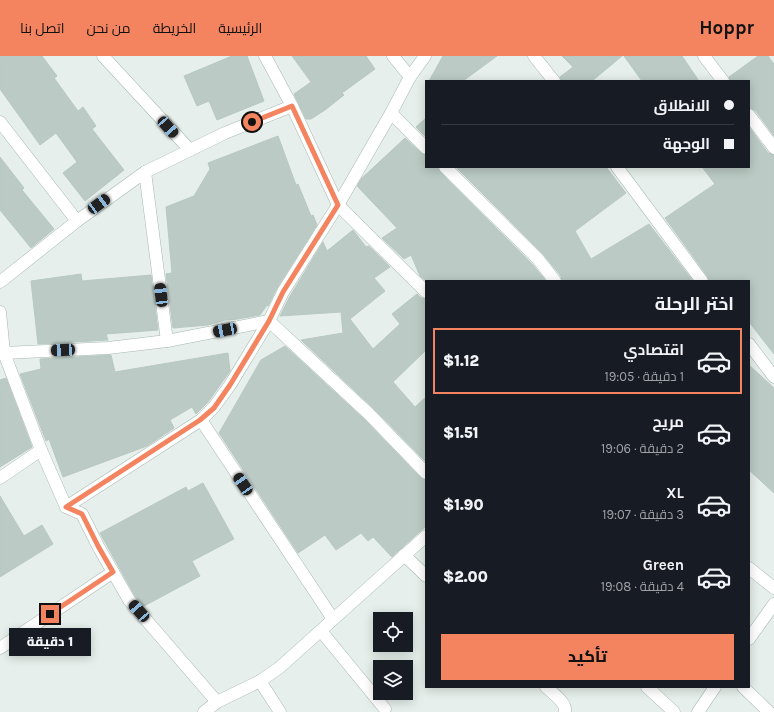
<!DOCTYPE html>
<html lang="ar">
<head>
<meta charset="utf-8">
<style>
	body { margin:0; font-family:Karla,Cairo,sans-serif; background:#20242c; color:#f1f3f6; direction:rtl; height:100vh; display:flex; flex-direction:column; font-size:15px; white-space:nowrap }
	* { box-sizing:border-box; margin:0 }
	p { font-size:13px; color:#9ea1a6 }
	.icon { flex:none; width:22px; height:22px; fill:none; stroke:currentColor; stroke-width:2; stroke-linecap:round; stroke-linejoin:round }
	.map { position:relative; flex:1; overflow:hidden; direction:ltr }
	.panel { position:absolute; left:425px; top:224px; width:325px; height:408px; display:flex; flex-direction:column; background:#171b24; border-radius:0px; box-shadow:0 2px 10px #0003; direction:rtl }
	.panel>* { flex:none }
	.guide { position:absolute; left:425px; top:24px; width:325px; height:88px; border-radius:0px; box-shadow:0 2px 10px #0003; direction:rtl; display:grid; align-content:center; height:88px; padding:0 16px; background:#171b24 }
	.fabs { position:absolute; left:373px; top:556px; display:grid; gap:8px }
	.fabs a { display:grid; place-items:center; width:40px; height:40px; border-radius:0px; background:#171b24; box-shadow:0 2px 10px #0003; font-size:20px }
	.end { position:absolute; width:18px; height:18px; margin:-9px; border:5px solid #f4845f; background:#111; box-shadow:0 0 0 2px #111 }
	.from { border-radius:50% }
	.bubble { position:absolute; height:28px; border-radius:0px; background:#171b24; box-shadow:0 2px 10px #0003; font-size:13px; font-weight:800; line-height:28px; text-align:center; direction:rtl }
	.car { position:absolute; width:12px; height:24px; margin:-12px -6px; border-radius:5px; box-shadow:0 0 3px 1px #0007; background:linear-gradient(#222 24%,#8ab4d8 0 40%,#222 0 76%,#8ab4d8 0 86%,#222 0) }
	.guide b { display:flex; align-items:center; gap:14px; height:38px; font-size:15px }
	.guide b+b { border-top:1px solid #363941 }
	.guide i { width:10px; height:10px; background:#f1f3f6 }
	ul { padding:0; list-style:none }
	li { display:flex; align-items:center; gap:12px; height:66px; margin:0 8px 6px; padding:0 8px; border:2px solid transparent; border-radius:0px }
	li div { flex:1 }
	li b { display:block; font-size:15px }
	li em { font-style:normal; font-weight:800 }
	li.current { border-color:#f4845f }
	li>.icon { width:36px; height:36px; stroke-width:1.5 }
	h2 { padding:0 16px; font-size:18px; line-height:48px }
	.cta { display:flex; gap:8px; margin-top:auto; padding:8px 16px }
	.cta a { flex:1; height:46px; border-radius:0px; background:#f4845f; color:#111; font-size:16px; font-weight:800; line-height:46px; text-align:center }
	header { display:flex; align-items:center; gap:24px; box-sizing:border-box; height:56px; padding:0 20px; background:#f4845f; color:#111 }
	header strong { font-size:19px }
	nav { display:flex; gap:22px; margin-inline-start:auto; font-size:14px }
	.map>svg:first-child { display:block }
	.building { fill:#bbcac4; stroke:#b8c9c2 }
	.lines { fill:none; stroke-linecap:round; stroke-linejoin:round }
	.minor-casing { stroke:#a8b8b2; stroke-width:13 }
	.minor { stroke:#fff; stroke-width:12 }
	.route { stroke:#f4845f; stroke-width:5 }
</style>
</head>
<body>
<header>
<strong>Hoppr</strong>
<nav><a>الرئيسية</a><a>الخريطة</a><a>من نحن</a><a>اتصل بنا</a></nav>
</header>
<div class="map">
<svg width="774" height="656" viewBox="0 0 774 656">
	<rect width="100%" height="100%" fill="#e6efeb"/>
	<g class="building">
		<path d="M0,0H42L57,20L54,22L78,55L83,51L96,70L92,73L124,114L85,145L63,117L77,106L56,77L40,89L0,33Z"/>
		<path d="M232,0H247L264,45L217,64L209,45L197,50L184,20Z"/>
		<path d="M292,0H366L375,13L342,37L344,39L325,54L311,63H306L294,38L311,26Z"/>
		<path d="M443,0H497L463,25H429Z"/>
		<path d="M562,0H622L592,25H561L560,21L573,11Z"/>
		<path d="M624,0H682L699,25H642Z"/>
		<path d="M758,0H768L774,8V80L755,54L749,52V25H730L729,21Z"/>
		<path d="M426,62V81L416,71Z"/>
		<path d="M749,71L768,97L774,99V298L749,266V225H709L708,221L665,162L715,128L702,111H749Z"/>
		<path d="M278,80L296,129L298,128L311,160L313,159L317,169L277,232L268,250L267,249L260,259L238,263L225,264L208,269L173,272L166,218L172,217L166,151L194,140L210,113L208,107Z"/>
		<path d="M405,82L421,97L426,99V111H438L440,116L532,208L546,225H426L420,220L411,199L404,203L382,182L397,172L357,130L362,122Z"/>
		<path d="M0,101L24,132L22,134L54,173L31,192L0,154Z"/>
		<path d="M456,111H606L626,137L575,175L591,203L649,168L693,225H562L561,220L543,198Z"/>
		<path d="M353,174L366,191L369,190L390,211L374,222L385,235L350,263L373,293L400,268L392,258L417,238L421,242L426,243V294L393,326L415,351L426,341V406L374,353L301,284L343,277L341,256L280,260L290,240L323,186L327,195Z"/>
		<path d="M81,218L82,225L151,219L158,274L106,278L108,284L38,288L31,225Z"/>
		<path d="M285,290L364,363L421,422L426,424V470L392,501L373,481L368,485L361,477L336,494L325,479L298,497L219,377L261,304Z"/>
		<path d="M228,297L230,315L208,346L196,358L192,351L170,364L174,372L147,390L63,421L49,383L46,385L20,318L41,313L40,303L111,299L115,316Z"/>
		<path d="M749,309L774,332V437L749,414Z"/>
		<path d="M6,322L32,391L0,411V324Z"/>
		<path d="M203,427L234,483L192,505L200,520L144,550L135,540L100,477L186,431L188,435Z"/>
		<path d="M0,440L24,480L42,469L53,488L0,521Z"/>
	</g>
	<g class="lines">
		<g class="minor-casing">
			<g id="minor">
				<path d="M103,0L190,94"/>
				<path d="M265,0L292,50L338,149L426,236"/>
				<path d="M393,0L410,21"/>
				<path d="M534,0L554,25"/>
				<path d="M704,0L723,25"/>
				<path d="M391,57L426,92"/>
				<path d="M749,59L774,92"/>
				<path d="M0,66L77,165"/>
				<path d="M445,111L538,203L555,225"/>
				<path d="M617,111L702,225"/>
				<path d="M145,116L167,285"/>
				<path d="M0,226L77,165L145,116L225,77L292,50"/>
				<path d="M0,256L4,297L41,394L66,451L201,364L214,351L230,329L269,265L283,236L338,149L391,57L410,21L425,0"/>
				<path d="M749,288L774,321"/>
				<path d="M4,297L108,292L167,285L269,265L369,358L426,417"/>
				<path d="M201,364L333,563"/>
				<path d="M0,422L41,394"/>
				<path d="M66,451L82,458L98,490L129,544L217,646"/>
				<path d="M404,499L426,520"/>
				<path d="M749,512L774,532"/>
				<path d="M321,575L385,653"/>
				<path d="M749,583L774,548"/>
				<path d="M0,592L113,516"/>
				<path d="M260,625L280,656"/>
				<path d="M546,631C552,637 567,646 565,656"/>
				<path d="M647,631L674,656"/>
				<path d="M743,631L769,656"/>
				<path d="M204,656L217,646L260,625L279,612L426,480"/>
				<path d="M698,656L715,631"/>
			</g>
		</g>
		<use href="#minor" class="minor"/>
	</g>
	<g class="lines">
		<path class="route" d="M50,558L113,516L98,490L82,458L66,451L200,364L214,352L230,329L269,265L283,236L338,149L292,50L252,66"/>
	</g>
</svg>
<div class="fabs">
<a><svg class="icon" aria-label="locate" viewBox="0 0 24 24"><circle cx="12" cy="12" r="6"/><path d="M12 2v4M12 18v4M2 12h4M18 12h4"/></svg></a>
<a><svg class="icon" aria-label="layers" viewBox="0 0 24 24"><path d="M12 4l9 5-9 5-9-5zM3 14l9 5 9-5"/></svg></a>
</div>
<i class="end from" style="left:252px;top:66px"></i>
<i class="end" style="left:50px;top:558px"></i>
<div class="bubble" style="left:9px;top:572px;width:82px">1 دقيقة</div>
<i class="car" style="left:168px;top:71px;rotate:138deg"></i>
<i class="car" style="left:99px;top:148px;rotate:54deg"></i>
<i class="car" style="left:161px;top:239px;rotate:353deg"></i>
<i class="car" style="left:225px;top:274px;rotate:259deg"></i>
<i class="car" style="left:63px;top:294px;rotate:267deg"></i>
<i class="car" style="left:243px;top:428px;rotate:326deg"></i>
<i class="car" style="left:139px;top:555px;rotate:319deg"></i>
<div class="guide">
<b><i class="from"></i>الانطلاق</b>
<b><i></i>الوجهة</b>
</div>
<section class="panel">
<h2>اختر الرحلة</h2>
<ul>
<li class="current"><svg class="icon" aria-label="car" viewBox="0 0 24 24"><path d="M5 17H2v-5l4-1 3-4h7l3 4 3 1v5h-3M9 17h6M6 11h13"/><circle cx="7" cy="17" r="2"/><circle cx="17" cy="17" r="2"/></svg><div><b>اقتصادي</b><p>1 دقيقة · 19:05</p></div><em>$1.12</em></li>
<li><svg class="icon" aria-label="car" viewBox="0 0 24 24"><path d="M5 17H2v-5l4-1 3-4h7l3 4 3 1v5h-3M9 17h6M6 11h13"/><circle cx="7" cy="17" r="2"/><circle cx="17" cy="17" r="2"/></svg><div><b>مريح</b><p>2 دقيقة · 19:06</p></div><em>$1.51</em></li>
<li><svg class="icon" aria-label="car" viewBox="0 0 24 24"><path d="M5 17H2v-5l4-1 3-4h7l3 4 3 1v5h-3M9 17h6M6 11h13"/><circle cx="7" cy="17" r="2"/><circle cx="17" cy="17" r="2"/></svg><div><b>XL</b><p>3 دقيقة · 19:07</p></div><em>$1.90</em></li>
<li><svg class="icon" aria-label="car" viewBox="0 0 24 24"><path d="M5 17H2v-5l4-1 3-4h7l3 4 3 1v5h-3M9 17h6M6 11h13"/><circle cx="7" cy="17" r="2"/><circle cx="17" cy="17" r="2"/></svg><div><b>Green</b><p>4 دقيقة · 19:08</p></div><em>$2.00</em></li>
</ul>
<div class="cta"><a>تأكيد</a></div>
</section>
</div>
</body>
</html>
